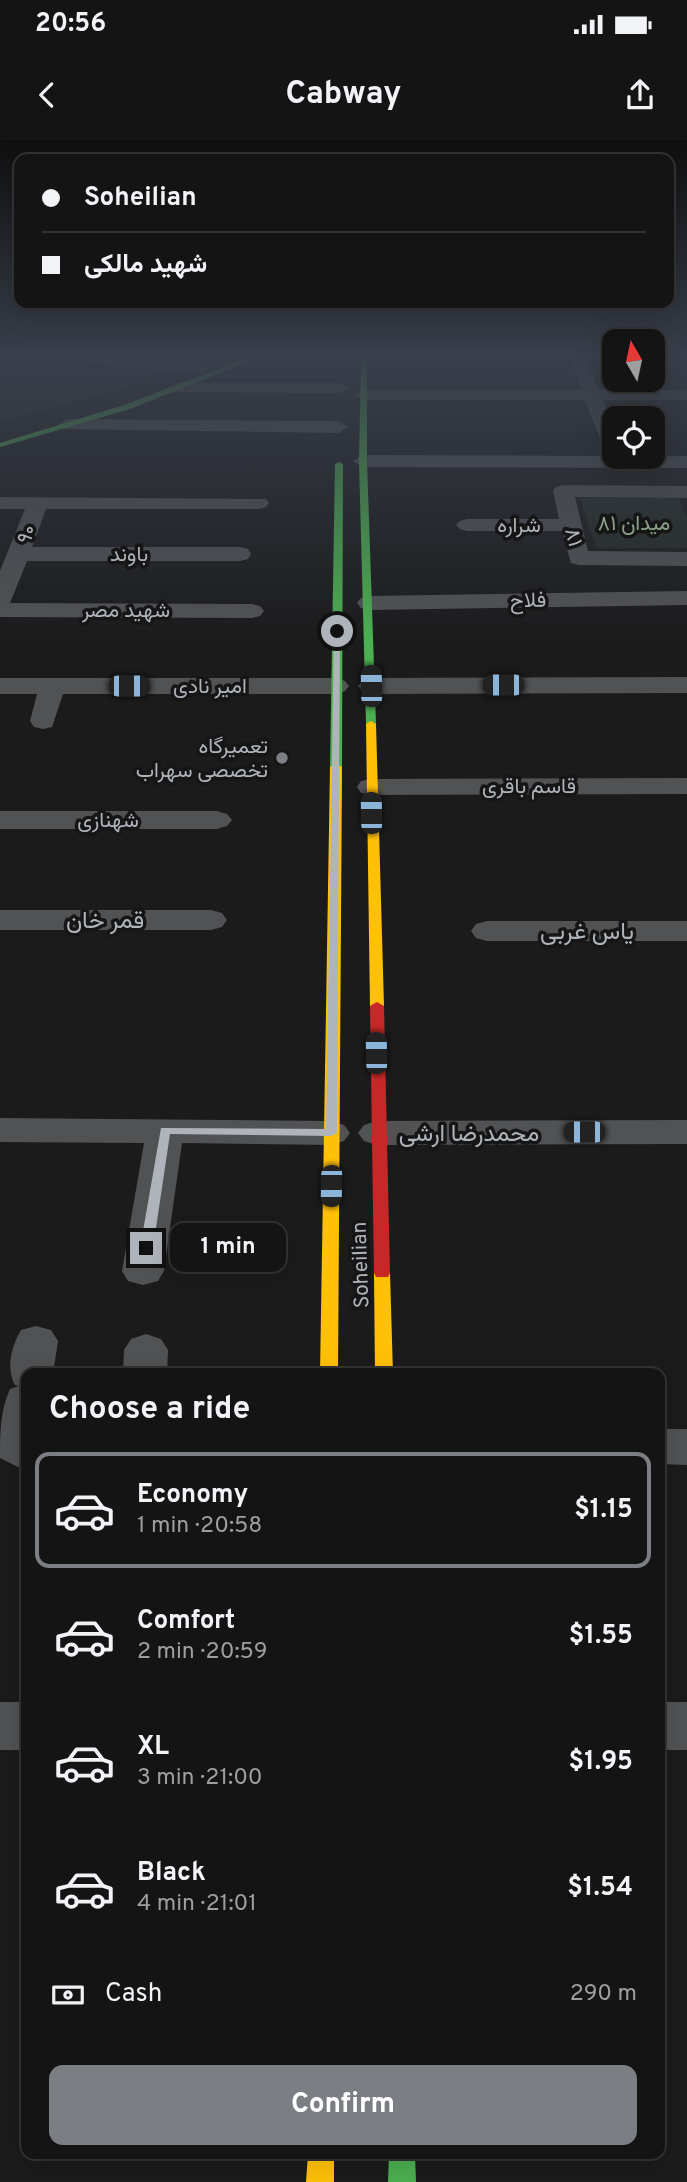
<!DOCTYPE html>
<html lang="en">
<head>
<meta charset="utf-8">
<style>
	body { margin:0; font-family:Overpass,Vazirmatn,sans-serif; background:#1d1d1e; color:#f1f3f6; height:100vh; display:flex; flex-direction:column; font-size:26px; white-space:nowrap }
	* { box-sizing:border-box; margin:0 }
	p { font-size:23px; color:#9d9ea0 }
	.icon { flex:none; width:38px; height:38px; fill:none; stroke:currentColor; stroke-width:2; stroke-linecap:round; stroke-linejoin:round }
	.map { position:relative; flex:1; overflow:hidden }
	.side { position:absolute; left:21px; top:1228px; width:644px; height:791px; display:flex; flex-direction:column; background:#141415; border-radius:14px; box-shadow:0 7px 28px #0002,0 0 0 2px #333334 }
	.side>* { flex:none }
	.guide { position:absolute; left:14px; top:14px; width:660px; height:154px; border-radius:14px; box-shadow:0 7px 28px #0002,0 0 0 2px #333334; display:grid; align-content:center; height:154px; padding:0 28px; background:#141415 }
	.needle { width:46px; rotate:351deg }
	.controls { position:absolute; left:602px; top:189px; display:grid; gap:14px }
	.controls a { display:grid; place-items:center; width:63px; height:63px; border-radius:14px; background:#141415; box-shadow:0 7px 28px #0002,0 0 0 2px #333334; font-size:35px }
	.end { position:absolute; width:32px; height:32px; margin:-16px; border:9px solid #afb4ba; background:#111; box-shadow:0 0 0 4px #111 }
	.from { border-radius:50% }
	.bubble { position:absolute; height:49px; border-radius:14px; background:#141415; box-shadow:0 7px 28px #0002,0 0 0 2px #333334; font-size:23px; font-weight:700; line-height:49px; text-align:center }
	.car { position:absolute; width:21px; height:42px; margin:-21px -10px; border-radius:9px; box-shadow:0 0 5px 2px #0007; background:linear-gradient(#222 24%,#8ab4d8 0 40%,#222 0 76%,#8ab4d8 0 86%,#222 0) }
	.guide b { display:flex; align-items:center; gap:24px; height:66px; font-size:26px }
	.guide b+b { border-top:2px solid #333334 }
	.guide i { width:18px; height:18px; background:#f1f3f6 }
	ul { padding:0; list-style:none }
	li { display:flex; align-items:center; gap:21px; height:116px; margin:0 14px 10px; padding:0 14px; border:4px solid transparent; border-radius:14px }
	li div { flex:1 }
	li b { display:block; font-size:26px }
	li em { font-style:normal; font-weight:700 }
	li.selected { border-color:#7b7e83 }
	li>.icon { width:63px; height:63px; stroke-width:1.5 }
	h2 { padding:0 28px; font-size:32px; line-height:84px }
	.pay { display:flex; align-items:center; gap:18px; height:77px; padding:0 28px; font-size:26px }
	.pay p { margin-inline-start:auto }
	.button { display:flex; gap:14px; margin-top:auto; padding:14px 28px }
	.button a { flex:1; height:80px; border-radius:14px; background:#7b7e83; color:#fff; font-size:28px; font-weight:700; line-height:80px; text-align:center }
	.status { display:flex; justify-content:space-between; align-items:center; height:49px; padding:0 35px; background:#141415; direction:ltr }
	.status svg { height:19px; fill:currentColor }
	header { display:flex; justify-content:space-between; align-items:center; height:91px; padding:0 28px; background:#141415; font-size:32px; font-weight:700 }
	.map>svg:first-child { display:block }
	.green { fill:#252b26 }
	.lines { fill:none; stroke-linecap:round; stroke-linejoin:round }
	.street { fill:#515254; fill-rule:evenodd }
	.fast { fill:#4caf50; fill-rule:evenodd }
	.slow { fill:#ffc107; fill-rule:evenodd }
	.jam { fill:#c62828; fill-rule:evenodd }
	.route { fill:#afb4ba }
	.poi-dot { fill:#7b7e83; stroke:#161617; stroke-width:2.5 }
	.labels { text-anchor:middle; stroke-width:7; stroke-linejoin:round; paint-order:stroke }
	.far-park-label { font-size:21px; fill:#8aa388; stroke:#161617 }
	.far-street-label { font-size:21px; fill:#afb4ba; stroke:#161617 }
	.far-poi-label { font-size:21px; fill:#afb4ba; stroke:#161617; text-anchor:end }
	.street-label { font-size:24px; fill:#afb4ba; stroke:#161617 }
</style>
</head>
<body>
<div class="status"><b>20:56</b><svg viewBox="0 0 49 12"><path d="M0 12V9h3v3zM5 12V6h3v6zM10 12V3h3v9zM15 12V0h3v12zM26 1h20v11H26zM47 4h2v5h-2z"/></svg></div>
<header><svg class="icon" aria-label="back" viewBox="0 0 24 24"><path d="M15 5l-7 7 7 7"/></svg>Cabway<svg class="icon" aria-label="share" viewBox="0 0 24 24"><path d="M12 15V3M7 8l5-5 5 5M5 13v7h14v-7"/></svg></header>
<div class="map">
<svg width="687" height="2042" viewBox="0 0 687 2042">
	<rect width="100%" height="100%" fill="#1b1b1c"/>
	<g class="green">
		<path d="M0,224H85L182,233L0,282Z"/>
		<path d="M580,358H679L687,377V408H596Z"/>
	</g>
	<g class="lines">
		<g class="street">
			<path d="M0,216H124L201,224L209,229L201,234L89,223L0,222Z"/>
			<path d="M569,216H585L599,250H687V260H603L614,289V317L687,316V328L363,327L353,321L363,315L607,316L585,260H364L355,255L364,250H581Z"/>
			<path d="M179,243H340L349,248L340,253L173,252L170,248L173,244Z"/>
			<path d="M67,279L339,281L348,287L339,293L60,289L58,285Z"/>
			<path d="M563,345L687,346V358L575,357L588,411L687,412V426L579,425L571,423L562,391H467L460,389L456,385L460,381L467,379H559L553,351L556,347Z"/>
			<path d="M0,357L266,359L269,363L266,367L259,369H46L32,407H240L248,409L251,414L248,419L240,421H27L10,463L252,464L260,466L264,471L260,476L252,478L0,477V431L25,369H0Z"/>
			<path d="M687,451V465L369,470L361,468L357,463L361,458L369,456Z"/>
			<path d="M687,537V553L371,554L362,551L358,546L362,541L371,538Z"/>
			<path d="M0,538H336L345,541L349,546L345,551L336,554H63L52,587L43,589L34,587L30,581L37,554H0Z"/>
			<path d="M687,638V654L371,655L361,653L357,647L361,641L371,639Z"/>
			<path d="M0,671H217L227,674L232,680L227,686L217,689H0Z"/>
			<path d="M0,770H211L222,773L227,780L222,787L211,790H0Z"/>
			<path d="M487,781H687V801H487L476,798L471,791L476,784Z"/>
			<path d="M0,978L331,981L344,985L350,993L344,1001L331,1005L182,1003L164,1131L158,1141L143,1145L128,1141L122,1131L144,1003L0,1002Z"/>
			<path d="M687,980V1004L377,1005L364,1001L358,993L364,985L377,981Z"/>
			<path d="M36,1186L51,1190L58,1201L53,1234H26V1324L18,1327L0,1318C0,1294 0,1271 10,1249L19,1246L15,1245C6,1228 11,1207 21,1190Z"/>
			<path d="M146,1194L161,1199L168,1210L167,1234H123L124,1210L131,1199Z"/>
			<path d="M660,1289H687V1325L660,1324Z"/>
			<rect x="0" y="1562" width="26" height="48"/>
			<rect x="660" y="1562" width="27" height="48"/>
		</g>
		<g class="fast">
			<path d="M252,216H262L130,269L0,307V303L124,265Z"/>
			<path d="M361,216H367V321L376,584L371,587L366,584L359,321Z"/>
			<path d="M339,322L343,324L342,627L336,630L330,627L335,324Z"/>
			<path d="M389,2014H415L416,2042H388Z"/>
		</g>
		<g class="slow">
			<path d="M371,581L376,584L384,866L377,870L370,866L366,584Z"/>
			<path d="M336,624L342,627L338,1234H320L330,627Z"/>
			<path d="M382,1127L388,1129L390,1133L393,1234H375L374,1133L376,1129Z"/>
			<path d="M308,2014H334V2042H306Z"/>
		</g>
		<path class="jam" d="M377,862L384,866L390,1133L388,1137H376L374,1133L370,866Z"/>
	</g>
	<linearGradient id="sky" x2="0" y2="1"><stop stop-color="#0f0f0f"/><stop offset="0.43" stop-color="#393f4b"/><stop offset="1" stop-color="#393f4b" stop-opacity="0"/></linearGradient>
	<rect width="687" height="502" fill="url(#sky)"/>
	<path class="route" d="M334,489L340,491L337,993L331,996L170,994L153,1108L151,1110H142L140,1108L161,988L326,989Z"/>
	<circle class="poi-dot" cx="282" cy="618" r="7"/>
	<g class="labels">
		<g class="far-park-label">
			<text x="634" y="390">میدان ۸۱</text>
		</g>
		<g class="far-street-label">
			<text x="519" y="392">شراره</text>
			<text transform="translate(26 394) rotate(-68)" y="7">۹۰</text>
			<text transform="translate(574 397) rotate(76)" y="7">۸۱</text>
			<text x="129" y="421">باوند</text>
			<text transform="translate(528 460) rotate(-1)" y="7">فلاح</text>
			<text x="126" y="477">شهید مصر</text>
			<text x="210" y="553">امیر نادی</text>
			<text x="529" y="653">قاسم باقری</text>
			<text x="108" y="687">شهنازی</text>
			<text transform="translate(360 1125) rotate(-92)" y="7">Soheilian</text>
		</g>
		<g class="far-poi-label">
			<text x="268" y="613">تعمیرگاه<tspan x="268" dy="24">تخصصی سهراب</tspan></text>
		</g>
		<g class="street-label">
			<text x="105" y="788">قمر خان</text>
			<text x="587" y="799">یاس غربی</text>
			<text x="469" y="1001">محمدرضا ارشی</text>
		</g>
	</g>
</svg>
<div class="controls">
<a><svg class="needle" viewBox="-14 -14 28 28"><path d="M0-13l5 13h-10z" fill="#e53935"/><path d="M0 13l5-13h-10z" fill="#9d9ea0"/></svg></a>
<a><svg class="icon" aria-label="locate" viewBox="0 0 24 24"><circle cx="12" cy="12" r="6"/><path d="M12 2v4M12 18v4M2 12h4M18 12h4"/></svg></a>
</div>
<i class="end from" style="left:337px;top:491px"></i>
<i class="end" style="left:146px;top:1108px"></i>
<div class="bubble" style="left:170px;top:1083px;width:116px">1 min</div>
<i class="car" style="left:503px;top:545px;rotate:270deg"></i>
<i class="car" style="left:129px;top:546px;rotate:90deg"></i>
<i class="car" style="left:371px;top:546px;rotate:359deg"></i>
<i class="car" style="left:371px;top:673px;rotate:359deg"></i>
<i class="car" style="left:376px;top:913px;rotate:359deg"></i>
<i class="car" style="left:584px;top:992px;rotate:270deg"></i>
<i class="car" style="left:331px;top:1046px;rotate:181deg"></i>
<div class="guide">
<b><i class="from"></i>Soheilian</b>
<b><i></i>شهید مالکی</b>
</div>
<section class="side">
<h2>Choose a ride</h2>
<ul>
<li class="selected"><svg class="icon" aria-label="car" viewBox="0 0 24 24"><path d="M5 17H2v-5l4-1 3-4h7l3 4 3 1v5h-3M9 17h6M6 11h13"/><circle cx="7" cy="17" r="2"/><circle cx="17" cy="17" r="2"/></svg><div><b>Economy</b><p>1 min · 20:58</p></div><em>$1.15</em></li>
<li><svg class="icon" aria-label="car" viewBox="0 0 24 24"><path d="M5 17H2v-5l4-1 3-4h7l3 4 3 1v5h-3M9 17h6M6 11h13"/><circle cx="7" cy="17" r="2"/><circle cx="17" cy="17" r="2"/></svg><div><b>Comfort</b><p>2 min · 20:59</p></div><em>$1.55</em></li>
<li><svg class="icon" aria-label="car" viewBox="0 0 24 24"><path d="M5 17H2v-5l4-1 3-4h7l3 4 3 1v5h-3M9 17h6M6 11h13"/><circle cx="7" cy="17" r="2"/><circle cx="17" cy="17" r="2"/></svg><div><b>XL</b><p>3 min · 21:00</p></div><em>$1.95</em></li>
<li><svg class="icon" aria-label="car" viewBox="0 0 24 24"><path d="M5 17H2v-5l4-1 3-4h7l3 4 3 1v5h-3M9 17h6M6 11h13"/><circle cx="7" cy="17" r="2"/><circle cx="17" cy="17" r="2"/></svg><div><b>Black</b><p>4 min · 21:01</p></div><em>$1.54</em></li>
</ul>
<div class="pay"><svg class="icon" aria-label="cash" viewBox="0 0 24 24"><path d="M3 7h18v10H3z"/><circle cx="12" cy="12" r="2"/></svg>Cash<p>290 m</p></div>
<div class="button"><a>Confirm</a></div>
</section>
</div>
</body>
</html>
